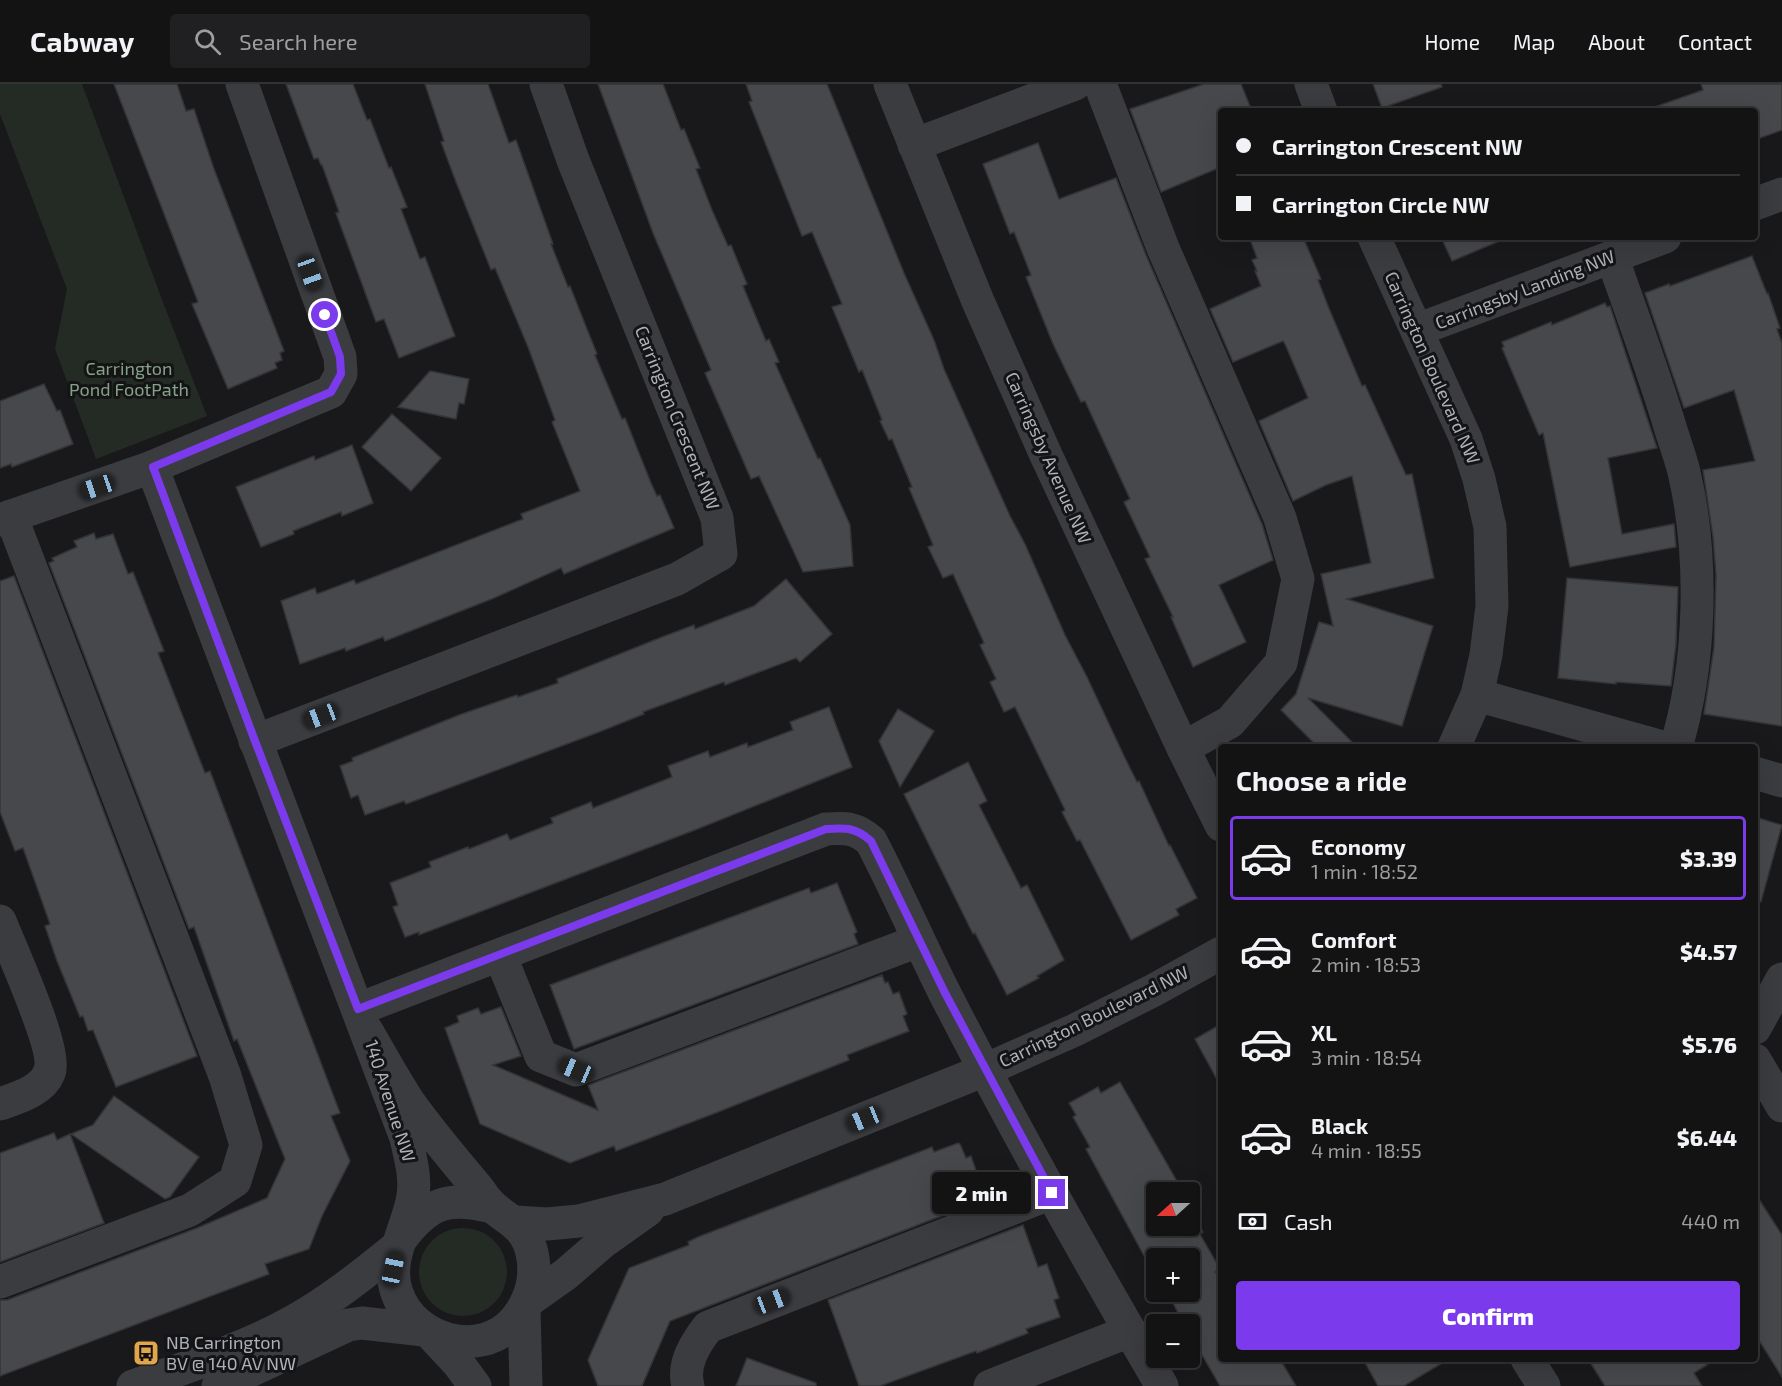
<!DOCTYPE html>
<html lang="en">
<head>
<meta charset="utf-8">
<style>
	body { margin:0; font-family:"Exo 2",sans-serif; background:#202022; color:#f1f3f6; height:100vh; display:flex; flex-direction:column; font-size:22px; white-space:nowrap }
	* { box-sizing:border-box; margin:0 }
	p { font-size:20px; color:#9d9ea0 }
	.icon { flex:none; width:33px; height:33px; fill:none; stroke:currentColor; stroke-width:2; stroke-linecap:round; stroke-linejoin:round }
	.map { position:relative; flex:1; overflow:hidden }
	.panel { position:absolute; left:1218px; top:660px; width:540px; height:618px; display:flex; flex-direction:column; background:#131314; border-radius:6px; box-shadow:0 6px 24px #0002,0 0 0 2px #323234 }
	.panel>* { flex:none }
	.banner { position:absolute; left:1218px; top:24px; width:540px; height:132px; border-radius:6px; box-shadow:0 6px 24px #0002,0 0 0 2px #323234; display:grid; align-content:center; height:132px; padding:0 18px; background:#131314 }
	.needle { width:39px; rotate:249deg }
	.buttons { position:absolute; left:1146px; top:1098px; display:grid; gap:12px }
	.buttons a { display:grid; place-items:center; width:54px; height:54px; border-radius:6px; background:#131314; box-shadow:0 6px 24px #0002,0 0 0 2px #323234; font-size:30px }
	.end { position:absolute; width:27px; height:27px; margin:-14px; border:8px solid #7c3aed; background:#fff; box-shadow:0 0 0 3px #fff }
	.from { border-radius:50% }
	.bubble { position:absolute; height:42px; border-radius:6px; background:#131314; box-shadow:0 6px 24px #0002,0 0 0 2px #323234; font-size:20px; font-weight:800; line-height:42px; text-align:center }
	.car { position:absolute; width:18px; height:36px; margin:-18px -9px; border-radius:8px; box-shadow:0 0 4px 2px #0007; background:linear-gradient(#222 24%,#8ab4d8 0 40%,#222 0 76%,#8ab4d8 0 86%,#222 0) }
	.banner b { display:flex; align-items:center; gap:21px; height:57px; font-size:22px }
	.banner b+b { border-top:2px solid #323234 }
	.banner i { width:15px; height:15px; background:#f1f3f6 }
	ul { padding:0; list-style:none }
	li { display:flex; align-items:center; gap:18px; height:84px; margin:0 12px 9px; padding:0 6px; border:3px solid transparent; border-radius:6px }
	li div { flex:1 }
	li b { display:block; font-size:22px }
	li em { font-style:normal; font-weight:800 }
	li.active { border-color:#7c3aed }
	li>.icon { width:54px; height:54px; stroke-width:1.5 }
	h2 { padding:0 18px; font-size:27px; line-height:72px }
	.pay { display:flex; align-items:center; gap:15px; height:66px; padding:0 18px; font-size:22px }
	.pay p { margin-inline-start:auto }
	.cta { display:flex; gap:12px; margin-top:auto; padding:12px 18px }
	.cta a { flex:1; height:69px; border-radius:6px; background:#7c3aed; color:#fff; font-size:24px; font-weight:800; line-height:69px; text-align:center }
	header { display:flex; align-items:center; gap:36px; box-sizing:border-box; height:84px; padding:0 30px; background:#131314; border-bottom:2px solid #323234 }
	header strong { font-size:28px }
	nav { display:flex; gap:33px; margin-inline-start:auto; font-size:21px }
	.search { width:420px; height:54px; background:#202022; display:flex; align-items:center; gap:15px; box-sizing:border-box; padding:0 21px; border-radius:6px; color:#9d9ea0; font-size:22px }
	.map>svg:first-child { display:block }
	.green { fill:#242b24 }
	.building { fill:#46484b; stroke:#343437; stroke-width:1.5 }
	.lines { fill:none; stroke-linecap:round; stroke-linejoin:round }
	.minor { stroke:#3b3c40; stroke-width:33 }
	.route { stroke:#7c3aed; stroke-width:8 }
	.labels { text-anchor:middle; stroke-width:6; stroke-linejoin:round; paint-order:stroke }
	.street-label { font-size:18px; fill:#adb2b9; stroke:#141416 }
	.park-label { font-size:18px; fill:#86a286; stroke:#141416 }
	.poi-label { font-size:18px; fill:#adb2b9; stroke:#141416; text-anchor:start }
</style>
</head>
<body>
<header>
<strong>Cabway</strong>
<div class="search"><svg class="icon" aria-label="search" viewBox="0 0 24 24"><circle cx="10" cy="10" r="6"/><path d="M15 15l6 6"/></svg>Search here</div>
<nav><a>Home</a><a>Map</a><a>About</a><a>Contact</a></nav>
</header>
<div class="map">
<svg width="1782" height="1302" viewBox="0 0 1782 1302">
	<rect width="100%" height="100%" fill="#19191b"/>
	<g class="green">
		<path d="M0,0H82L164,221L207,332L96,375L55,265L67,205L0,30Z"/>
		<circle cx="463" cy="1188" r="44"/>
	</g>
	<g class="building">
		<path d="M114,0H177L186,27L194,25L214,85L284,267L280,269L282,276L275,279L277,284L228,305L192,220L198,218Z"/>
		<path d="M286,0H353L367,36L370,35L389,84L391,83L407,123L401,125L420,175L425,173L455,252L399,274L384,235L376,238L337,132L336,129L339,128L322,81H321L318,74L314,75Z"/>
		<path d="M425,0H488L509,59L516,56L553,160H551L568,203L570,202L585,240L597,270L595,271L622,335L625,334L651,399L657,412L660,411L674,444L564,490L561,484L494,514L385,557L383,553L346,567L345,564L300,580L281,517L315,504L317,510L354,496L356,500L523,435L521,430L580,407L552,338L555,336L528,263L495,184L491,186L456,98L441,58L444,57Z"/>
		<path d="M598,0H663L681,46L684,45L700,84L696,85L712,126L728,162L731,161L747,200L743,202L766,257L769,255L779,278L775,279L818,375L820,374L850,441L853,482L803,488L759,392L751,395L705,289L711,286L653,149Z"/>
		<path d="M746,0H827L904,189L934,256L944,285L1010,432L1025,460L1065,551L1087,593L1125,674L1137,698L1139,697L1169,762L1170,761L1197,814L1176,825L1179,831L1131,856L1080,756L1077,757L1062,728L1065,726L1015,623L1004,628L990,598L996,595L980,561L984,559L953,490L943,494L928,463L933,461L909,404L912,403L892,355L889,356L880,337L882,336L862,286L859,288L832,223L842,220L812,148L802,152L749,18L752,17Z"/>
		<path d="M1204,0H1241L1252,27H1221V83L1161,108L1130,25Z"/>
		<path d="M1373,0H1441L1442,3L1382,24Z"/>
		<path d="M1701,0H1782V46L1755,56V27H1653L1652,24L1703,6Z"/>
		<path d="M1038,59L1059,115L1116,94L1146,171L1262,440L1273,476L1219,501L1246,558L1193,583L1171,533H1173L1145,475L1150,473L1124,418L1130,415L1085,317L1081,318L1053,260L1026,193L1031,191L1014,148L1010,150L983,80Z"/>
		<path d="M1249,153H1303L1321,195L1318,196L1328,222L1362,302L1365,301L1406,391L1412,390L1434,494L1347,515L1433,542L1402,642L1308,614L1357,663H1318L1281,626L1296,610L1319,538L1333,542L1321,490L1371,479L1352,392L1326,401L1293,417L1259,337L1308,314L1285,260L1283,257L1233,278L1210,225L1261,202L1255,187H1257L1252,176L1257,174Z"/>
		<path d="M1441,153H1509L1452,177Z"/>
		<path d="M1752,172L1767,210L1768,209L1780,244L1777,245L1782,259V642L1704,630L1714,563L1716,491L1713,453L1703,386L1755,377L1734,306L1684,324L1645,209L1669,200L1670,202Z"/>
		<path d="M1605,219L1607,223L1610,222L1657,364L1608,374L1622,450L1674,440L1676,463L1570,483L1543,349L1539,351L1502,264L1504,263L1502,258L1551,238L1552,241Z"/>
		<path d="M430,287L469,295L464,320L459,319L456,335L398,323Z"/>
		<path d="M44,300L57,327L60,326L73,360L12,383L11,380L0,384V317Z"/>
		<path d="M392,330L441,374L411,407L362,363Z"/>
		<path d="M352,361L373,419L342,432L341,428L293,447L294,450L261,463L236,403L314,372L315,376Z"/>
		<path d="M94,449L96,455L113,450L128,490L133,488L164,567L158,569L205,689L210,687L340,1029L331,1032L350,1077L322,1132L309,1165L265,1180L269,1190L0,1292V1216H7L197,1144L267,1114L285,1075L237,955L234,957L194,843L189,845L49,479L54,477L52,474L77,463L74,457Z"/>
		<path d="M14,492L197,972L116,1003L93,946L88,947L83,932L80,933L57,877L45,842L50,840L23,764L15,767L0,728V497Z"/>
		<path d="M1567,494L1678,503L1676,560L1671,602L1616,598V600L1558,594Z"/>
		<path d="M786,495L832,550L800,578L796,574L725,601L724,598L643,628L644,630L599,648L406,720L404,717L365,731L358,711L351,714L340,682L353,677L352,674L459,631L517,611L518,613L558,599L557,595L662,553L694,541L695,545L754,522Z"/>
		<path d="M829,623L852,683L700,744L419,851V848L405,853L393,823L398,821L390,799L431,783L429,778L468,763L469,765L507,750L510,756L553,739L551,734L591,718L593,724L672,693L668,682L708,667L710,673L747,659L748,663L793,646L790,638Z"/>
		<path d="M898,625L934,647L900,703L879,657Z"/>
		<path d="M968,678L987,717L979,721L1021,804L1027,801L1064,876L1037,892L1039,894L1007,911L975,849L973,850L904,710Z"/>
		<path d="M1755,733L1782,741L1761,818L1755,817Z"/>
		<path d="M837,799L857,848L854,850L858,860L574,965L550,901L809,804L811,809Z"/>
		<path d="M882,891L885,899L888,898L893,910L899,908L907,930L903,932L909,947L847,971L849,976L718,1028L616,1067L614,1062L570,1079L480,1040L445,944L459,938L457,932L478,924L481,930L501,923L521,972L493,981L598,1026L588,1001Z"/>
		<path d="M1221,940V1003L1195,955Z"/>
		<path d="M1120,998L1182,1106L1180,1107L1181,1108H1156V1142H1190V1124L1203,1148L1200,1150L1220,1185L1215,1188L1221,1194V1275H1280L1296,1302H1220L1190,1250V1240H1184L1167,1208H1190V1174H1156V1189L1150,1178L1148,1179L1086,1065L1090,1063L1073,1033L1076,1031L1069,1019L1098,1003L1101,1009Z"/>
		<path d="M114,1012L199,1073L170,1113L165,1115L71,1050L93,1041Z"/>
		<path d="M54,1049L57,1056L70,1050L104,1139L0,1178V1069Z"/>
		<path d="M958,1059L960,1060L966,1074L971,1072L978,1092L973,1094L980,1117L670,1237L642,1302H598L588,1276L629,1184L689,1161L688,1158L698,1153L932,1063L934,1068Z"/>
		<path d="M1755,1109L1782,1151V1293L1755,1250Z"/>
		<path d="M1023,1141L1038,1183L1047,1180L1059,1214L1054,1216L1060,1233L1026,1245L1028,1249L977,1269L976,1267L880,1302H859L828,1216Z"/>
		<path d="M747,1274L816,1299V1302H736Z"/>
		<path d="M1363,1275H1449L1404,1302H1378Z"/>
		<path d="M1588,1275H1716L1694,1289L1702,1302H1605Z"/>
	</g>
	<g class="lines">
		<g class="minor">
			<path d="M890,0L977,215L1045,369L1183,664L1221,741"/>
			<path d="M1100,0L1163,164L1280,434L1298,495L1281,579L1230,638L1183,664"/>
			<path d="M1311,0L1321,27"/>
			<path d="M914,61L1075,0"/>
			<path d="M1755,120L1782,110"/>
			<path d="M1374,153L1466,355L1479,395L1490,443L1492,522L1486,571L1477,611L1454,663"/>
			<path d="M1612,173C1631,227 1651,281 1668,336C1673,354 1680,371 1684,388C1704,474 1701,579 1676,663"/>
			<path d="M1417,246L1665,153"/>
			<path d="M152,383L406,1054C410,1073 416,1092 413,1112C408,1144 385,1176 397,1209C413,1257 481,1276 515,1236C533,1214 539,1186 529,1159C520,1138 505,1135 491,1121C487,1117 483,1112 480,1107C456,1078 431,1049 409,1018C394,995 381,971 367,947"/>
			<path d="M0,436L152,383L331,308L341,290L340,273L242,0"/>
			<path d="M1477,611L1662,663"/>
			<path d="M255,657L677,495L721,470L717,434L573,76L546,0"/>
			<path d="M1755,689L1782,697"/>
			<path d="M0,837C10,863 59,968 49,989C42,1007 17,1014 0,1020"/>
			<path d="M500,871L541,972L576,986L918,857"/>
			<path d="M359,925L826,745C846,744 855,743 871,757C897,807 919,858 944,908C1013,1042 1086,1173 1162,1302"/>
			<path d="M1755,944L1782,895"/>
			<path d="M1755,976L1782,1022"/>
			<path d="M515,1138L547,1140L579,1137L665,1115L985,986L1075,946L1154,906L1221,869"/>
			<path d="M401,1155C429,1118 448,1112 492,1123"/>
			<path d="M0,1198L190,1126L235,1097L246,1061L225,992L11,432"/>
			<path d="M528,1217L566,1190L603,1158L648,1126"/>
			<path d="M524,1225L526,1302"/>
			<path d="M430,1249L458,1279L475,1302"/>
			<path d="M1527,1275L1544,1302"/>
			<path d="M133,1302C187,1283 244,1265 294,1237C331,1216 365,1189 398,1162"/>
			<path d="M218,1302L348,1241L362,1239L424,1246"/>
			<path d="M688,1302C682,1280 695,1260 708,1243L1052,1109"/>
			<path d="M990,1302L1130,1247"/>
		</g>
	</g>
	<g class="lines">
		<path class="route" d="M325,231L340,273L341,290L331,308L153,383L255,657L358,925L826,745C846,744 855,743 871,757L945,909L1052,1109"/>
	</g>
	<defs>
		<g id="bus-square" transform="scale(1.35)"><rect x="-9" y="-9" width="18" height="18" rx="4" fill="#e1a54c" stroke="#141416"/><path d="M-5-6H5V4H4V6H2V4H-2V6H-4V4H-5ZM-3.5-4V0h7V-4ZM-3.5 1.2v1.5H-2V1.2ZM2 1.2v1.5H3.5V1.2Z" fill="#111"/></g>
	</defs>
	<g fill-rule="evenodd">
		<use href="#bus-square" x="146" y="1269"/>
	</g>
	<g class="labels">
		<g class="street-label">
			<text transform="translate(1525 206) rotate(-21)" y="6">Carringsby Landing NW</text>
			<text transform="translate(1432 284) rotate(66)" y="6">Carrington Boulevard NW</text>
			<text transform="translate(677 334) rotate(68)" y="6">Carrington Crescent NW</text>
			<text transform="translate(1048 374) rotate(66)" y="6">Carringsby Avenue NW</text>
			<text transform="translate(1094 933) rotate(-26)" y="6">Carrington Boulevard NW</text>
			<text transform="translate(390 1017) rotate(72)" y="6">140 Avenue NW</text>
		</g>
		<g class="park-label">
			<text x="129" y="291">Carrington<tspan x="129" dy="21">Pond FootPath</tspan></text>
		</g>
		<g class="poi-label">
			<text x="166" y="1265">NB Carrington<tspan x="166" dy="21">BV @ 140 AV NW</tspan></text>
		</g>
	</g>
</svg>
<div class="buttons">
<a><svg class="needle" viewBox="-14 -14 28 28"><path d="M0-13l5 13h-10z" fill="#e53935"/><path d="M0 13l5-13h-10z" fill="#9d9ea0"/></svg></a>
<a>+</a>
<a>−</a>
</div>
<i class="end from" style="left:325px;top:231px"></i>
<i class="end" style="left:1052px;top:1109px"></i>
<div class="bubble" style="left:932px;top:1088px;width:99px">2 min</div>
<i class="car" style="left:310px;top:189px;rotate:160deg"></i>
<i class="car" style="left:97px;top:403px;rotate:251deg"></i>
<i class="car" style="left:321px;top:632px;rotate:249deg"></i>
<i class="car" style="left:576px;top:986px;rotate:293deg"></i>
<i class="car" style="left:864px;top:1035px;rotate:248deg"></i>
<i class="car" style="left:393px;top:1185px;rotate:12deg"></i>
<i class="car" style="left:772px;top:1217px;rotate:69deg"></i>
<div class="banner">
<b><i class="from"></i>Carrington Crescent NW</b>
<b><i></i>Carrington Circle NW</b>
</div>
<section class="panel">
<h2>Choose a ride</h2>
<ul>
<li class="active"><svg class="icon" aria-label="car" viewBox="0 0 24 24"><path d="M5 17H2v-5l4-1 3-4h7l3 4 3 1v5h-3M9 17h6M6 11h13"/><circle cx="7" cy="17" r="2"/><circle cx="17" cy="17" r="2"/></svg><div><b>Economy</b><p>1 min · 18:52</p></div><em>$3.39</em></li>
<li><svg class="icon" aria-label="car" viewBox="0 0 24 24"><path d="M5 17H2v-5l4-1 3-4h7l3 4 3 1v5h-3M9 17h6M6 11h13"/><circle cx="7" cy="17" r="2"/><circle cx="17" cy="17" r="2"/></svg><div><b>Comfort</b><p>2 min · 18:53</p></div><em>$4.57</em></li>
<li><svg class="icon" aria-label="car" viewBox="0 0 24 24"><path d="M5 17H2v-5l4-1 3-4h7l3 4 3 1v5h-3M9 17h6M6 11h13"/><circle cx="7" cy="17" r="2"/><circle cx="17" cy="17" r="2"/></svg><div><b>XL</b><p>3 min · 18:54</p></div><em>$5.76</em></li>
<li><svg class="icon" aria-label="car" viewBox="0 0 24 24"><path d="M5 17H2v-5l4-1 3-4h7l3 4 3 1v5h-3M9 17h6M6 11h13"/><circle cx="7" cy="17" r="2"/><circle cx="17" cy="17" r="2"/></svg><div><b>Black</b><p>4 min · 18:55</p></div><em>$6.44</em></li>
</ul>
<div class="pay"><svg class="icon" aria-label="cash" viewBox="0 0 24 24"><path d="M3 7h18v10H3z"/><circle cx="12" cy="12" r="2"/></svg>Cash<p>440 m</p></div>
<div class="cta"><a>Confirm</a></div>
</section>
</div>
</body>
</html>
